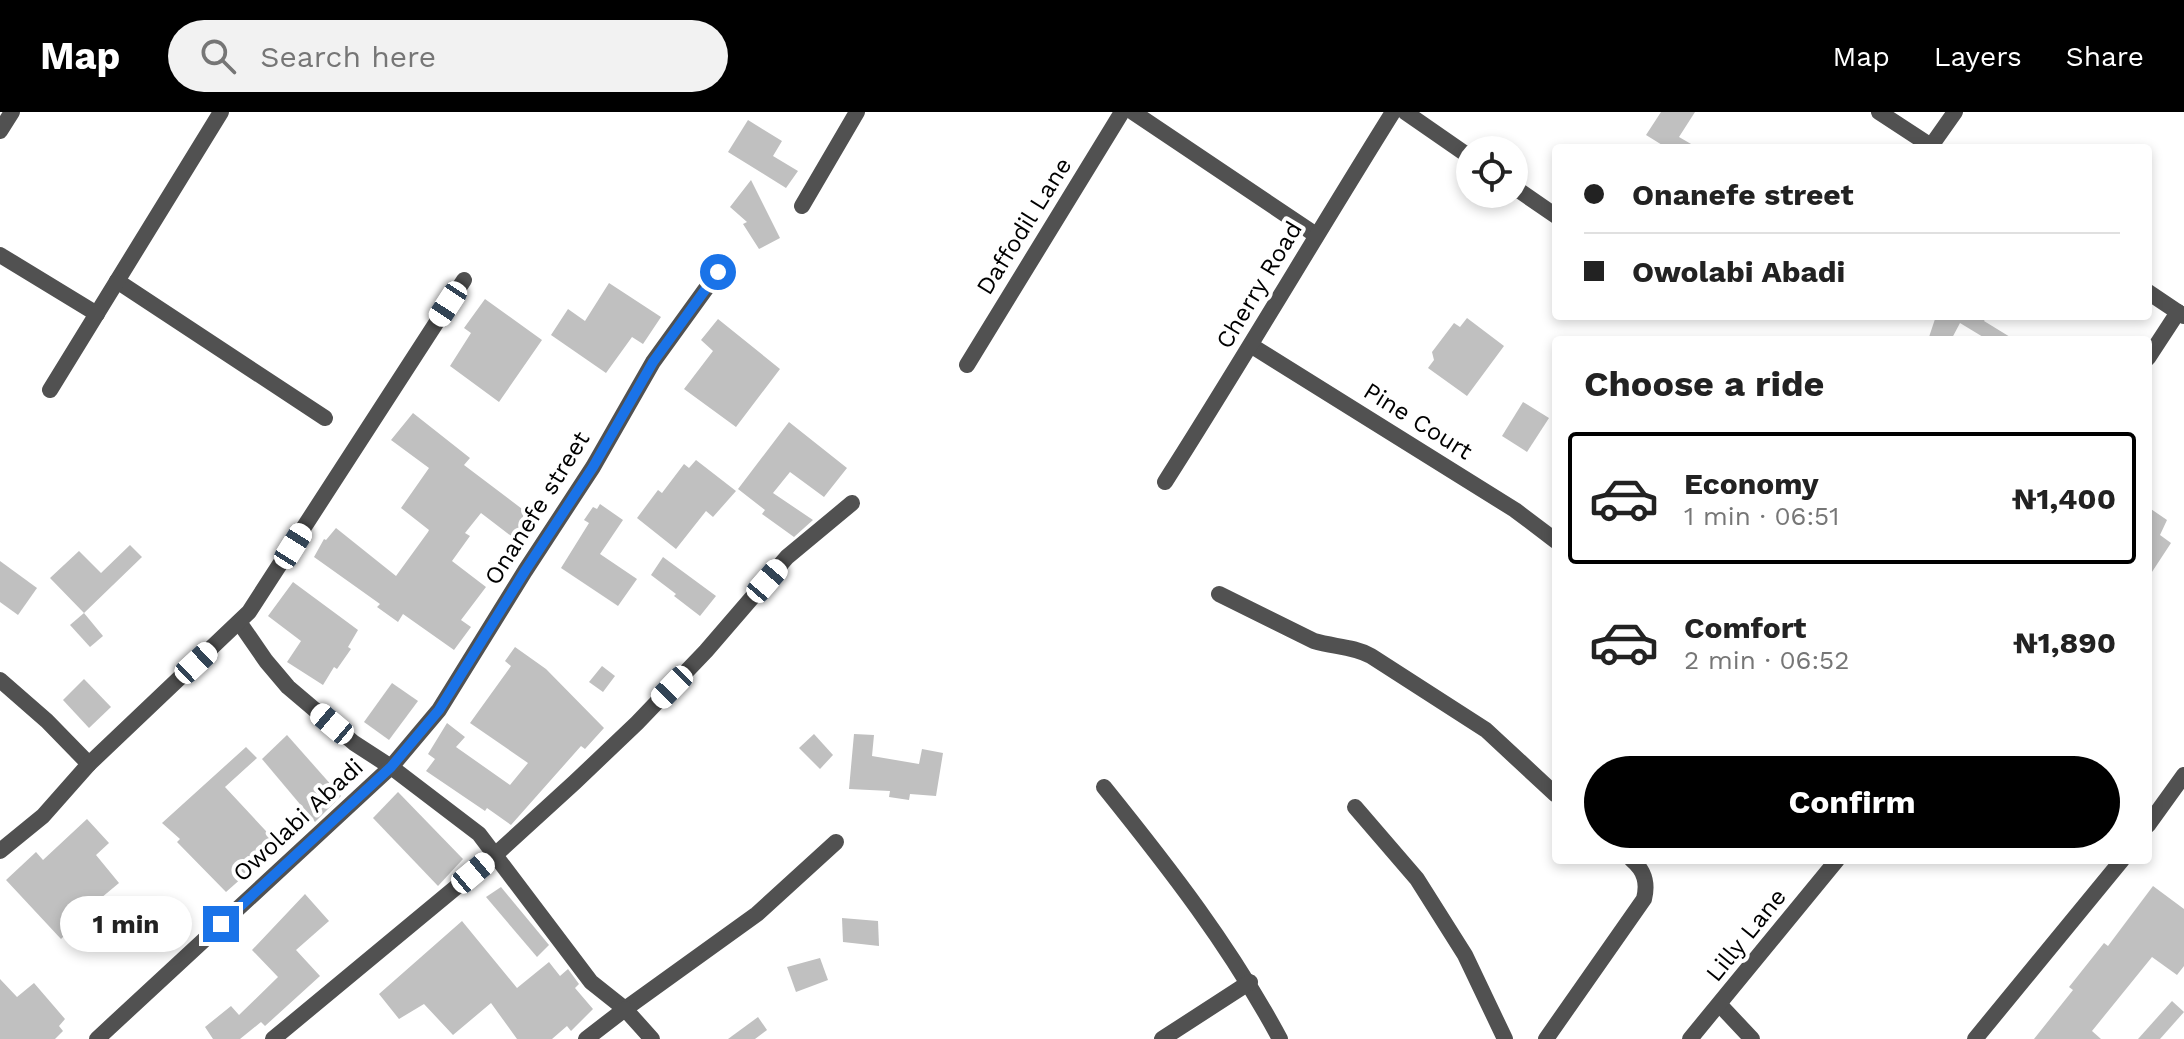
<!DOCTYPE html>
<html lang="en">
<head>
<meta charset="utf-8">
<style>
	body { margin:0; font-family:"Work Sans",sans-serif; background:#f2f2f2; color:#222; height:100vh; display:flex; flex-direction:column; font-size:30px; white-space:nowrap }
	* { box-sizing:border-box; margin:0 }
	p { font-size:26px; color:#767676 }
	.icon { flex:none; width:44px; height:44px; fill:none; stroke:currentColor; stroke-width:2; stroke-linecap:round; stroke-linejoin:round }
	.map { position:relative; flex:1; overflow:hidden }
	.side { position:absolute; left:1552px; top:224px; width:600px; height:528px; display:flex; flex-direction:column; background:#fff; border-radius:8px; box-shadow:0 4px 12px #0003 }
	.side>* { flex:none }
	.top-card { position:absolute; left:1552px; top:32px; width:600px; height:176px; border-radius:8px; box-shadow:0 4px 12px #0003; display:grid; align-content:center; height:176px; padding:0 32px; background:#fff }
	.tools { position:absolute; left:1456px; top:24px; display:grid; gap:16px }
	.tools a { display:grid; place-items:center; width:72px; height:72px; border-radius:50%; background:#fff; box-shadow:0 4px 12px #0003; font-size:40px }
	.end { position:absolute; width:36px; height:36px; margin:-18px; border:10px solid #1a73e8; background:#fff; box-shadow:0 0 0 4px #fff }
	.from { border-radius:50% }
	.bubble { position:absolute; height:56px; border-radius:28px; background:#fff; box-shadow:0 4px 12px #0003; font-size:26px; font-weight:700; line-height:56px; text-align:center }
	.car { position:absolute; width:24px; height:48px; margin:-24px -12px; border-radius:10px; box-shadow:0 0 6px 2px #0007; background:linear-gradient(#fff 24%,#345 0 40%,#fff 0 76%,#345 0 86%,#fff 0) }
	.top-card b { display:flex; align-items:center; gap:28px; height:76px; font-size:30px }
	.top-card b+b { border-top:2px solid #e0e0e0 }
	.top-card i { width:20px; height:20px; background:#222 }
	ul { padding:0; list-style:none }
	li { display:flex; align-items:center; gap:24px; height:132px; margin:0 16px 12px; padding:0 16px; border:4px solid transparent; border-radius:8px }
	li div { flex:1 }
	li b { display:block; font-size:30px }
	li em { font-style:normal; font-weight:700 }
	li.current { border-color:#000 }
	li>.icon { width:72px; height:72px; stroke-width:1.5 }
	h2 { padding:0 32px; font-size:36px; line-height:96px }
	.primary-button { display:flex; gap:16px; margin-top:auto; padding:16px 32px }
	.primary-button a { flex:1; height:92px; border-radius:48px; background:#000; color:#fff; font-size:32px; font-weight:700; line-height:92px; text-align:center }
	header { display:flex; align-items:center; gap:48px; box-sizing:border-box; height:112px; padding:0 40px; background:#000; color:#fff }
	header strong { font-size:38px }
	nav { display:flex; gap:44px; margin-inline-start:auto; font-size:28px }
	.search { width:560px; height:72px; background:#f2f2f2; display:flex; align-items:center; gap:20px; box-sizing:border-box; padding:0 28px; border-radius:44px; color:#767676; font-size:30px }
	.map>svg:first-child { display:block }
	.building { fill:#c0c0c0 }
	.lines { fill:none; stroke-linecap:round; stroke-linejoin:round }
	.minor { stroke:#515151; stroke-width:16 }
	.route { stroke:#1a73e8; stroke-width:10 }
	.labels { text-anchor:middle; stroke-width:8; stroke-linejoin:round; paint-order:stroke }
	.street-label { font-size:24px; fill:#000; stroke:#fff }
</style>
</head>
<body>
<header>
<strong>Map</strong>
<div class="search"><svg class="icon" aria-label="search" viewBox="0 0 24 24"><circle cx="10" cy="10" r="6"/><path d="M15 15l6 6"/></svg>Search here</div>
<nav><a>Map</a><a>Layers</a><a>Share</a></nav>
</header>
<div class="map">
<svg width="2184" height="927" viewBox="0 0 2184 927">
	<rect width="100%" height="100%" fill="#fff"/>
	<g class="building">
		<path d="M1661,0H1695L1679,25L1698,36H1667L1646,23Z"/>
		<path d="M748,8L782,29L773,44L798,59L786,76L728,40Z"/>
		<path d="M751,68L780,126L759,137L743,112L747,110L730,95Z"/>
		<path d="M609,171L661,205L643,232L632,225L606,261L551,223L568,197L585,209Z"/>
		<path d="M485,187L542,228L499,290L450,254L471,221L464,216Z"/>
		<path d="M1936,204H1987L1984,209L2015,228H1988L1960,211L1951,228H1928Z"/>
		<path d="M1467,206L1504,234L1467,284L1428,256L1434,248L1432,240L1454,211L1460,215Z"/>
		<path d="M718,207L780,257L736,315L684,277L713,239L701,228Z"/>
		<path d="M1523,290L1549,306L1527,340L1502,324Z"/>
		<path d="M413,301L470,346L464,353L534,406L519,430L481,401L465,421L470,424L452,449L486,475L461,508L471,515L454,538L403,502L398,510L377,495L380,492L314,445L324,427L326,428L336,416L396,464L428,420L429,418L401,396L429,356L391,328Z"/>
		<path d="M789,310L847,356L824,385L790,360L773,381L813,408L794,425L762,402L765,398L738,377Z"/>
		<path d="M696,348L736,379L713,405L706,399L676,437L637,406L658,378L662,381L684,352L689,356Z"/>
		<path d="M600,392L623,408L600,442L637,467L618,494L561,456L589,411L584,408L593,395L597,397Z"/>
		<path d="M2148,395L2167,408L2160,423L2171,431L2148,466Z"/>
		<path d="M130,433L142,445L84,501L50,466L79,439L101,461Z"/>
		<path d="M663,445L716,484L700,504L674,484L676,482L651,463Z"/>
		<path d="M0,449L37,476L18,503L0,490Z"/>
		<path d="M293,470L358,518L348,535L351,537L337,557L334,555L323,573L287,550L301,529L268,504Z"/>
		<path d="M84,501L103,524L90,535L70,513Z"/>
		<path d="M515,535L546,557L604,616L585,637L581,634L511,713L487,696L485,699L426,659L435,647L428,642L447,611L465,625L456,635L510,673L528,651L470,611L511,554L505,549Z"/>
		<path d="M602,554L615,564L603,580L589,570Z"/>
		<path d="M84,567L111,595L89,616L63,588Z"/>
		<path d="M392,571L418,589L389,628L364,610Z"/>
		<path d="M814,622L833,643L820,657L799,636Z"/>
		<path d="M854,622L874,623L872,644L919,652L922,637L943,641L936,684L910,682L909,688L889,685L890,679L849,677Z"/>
		<path d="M287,623L341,684L315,710L262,647Z"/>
		<path d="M246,635L257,646L225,675L279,733L226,780L177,730L180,727L162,711Z"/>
		<path d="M398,680L463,747L438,774L373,706Z"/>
		<path d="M87,707L109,731L96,743L119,771L83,801L85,803L61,827L6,768L36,740L43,748Z"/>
		<path d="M2153,774L2184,797V854L2177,863L2152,845L2092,919L2101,927H2034L2073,878L2069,875L2104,831L2108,834Z"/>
		<path d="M501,775L549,833L537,845L486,785Z"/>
		<path d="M305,782L329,809L296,838L320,864L265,914L261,910L240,927H213L205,915L231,894L239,903L278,865L252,838Z"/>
		<path d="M842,806L878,809L879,834L843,830Z"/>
		<path d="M462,809L517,876L549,850L560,864L568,857L579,872L575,876L593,897L571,919L567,914L552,927H517L491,891L453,923L424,892L399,907L379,882Z"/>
		<path d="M820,846L828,868L796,880L787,855Z"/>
		<path d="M0,867L17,885L34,871L65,907L59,914L63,919L55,927H0Z"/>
		<path d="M2172,889L2184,900L2160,927H2138Z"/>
		<path d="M758,905L767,918L755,927H728Z"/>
	</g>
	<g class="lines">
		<g class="minor">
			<path d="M1133,0L1316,123"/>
			<path d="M1405,0L1470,45"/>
			<path d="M1879,0L1934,36"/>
			<path d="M0,19L12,0"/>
			<path d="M1931,34L1955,0"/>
			<path d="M1514,75L1556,104"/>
			<path d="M802,94L857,0"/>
			<path d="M0,143L97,202"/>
			<path d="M117,169L325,306"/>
			<path d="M2148,180L2184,204"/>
			<path d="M1252,234L1515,398L1556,429"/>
			<path d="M2148,246L2178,200"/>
			<path d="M967,253L1122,0"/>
			<path d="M50,278L221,0"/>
			<path d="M1165,370C1243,248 1316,123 1393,0"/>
			<path d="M1219,482L1314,529C1334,535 1353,534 1371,544L1486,618L1556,683"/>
			<path d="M239,510L266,549L288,575L354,631L391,655L479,722L591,870L625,897L757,802L836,730"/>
			<path d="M0,568L47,609L89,652"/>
			<path d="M1104,675C1170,757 1230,834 1280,927"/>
			<path d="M1355,695L1417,767L1465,843L1505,927"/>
			<path d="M2148,713L2184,663"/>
			<path d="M0,739L43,704L89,652L249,500L464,168"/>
			<path d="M1720,893L1752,927"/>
			<path d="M97,927L391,655L439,598L525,459L593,355L653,250L718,160"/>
			<path d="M273,927L495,743L575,670L637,611L706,539L787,445L852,391"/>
			<path d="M586,927L625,897L652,927"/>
			<path d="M1162,927L1250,870"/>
			<path d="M1546,927L1644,787C1648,771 1645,759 1632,748"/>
			<path d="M1690,927L1837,748"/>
			<path d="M1975,927L2122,748"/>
		</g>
	</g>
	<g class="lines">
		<path class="route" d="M221,812L391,655L439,598L525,459L593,355L653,250L718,160"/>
	</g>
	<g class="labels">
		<g class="street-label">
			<text transform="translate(1024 114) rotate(-58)" y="8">Daffodil Lane</text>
			<text transform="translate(1259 173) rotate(-59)" y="8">Cherry Road</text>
			<text transform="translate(1418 309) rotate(32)" y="8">Pine Court</text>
			<text transform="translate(537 396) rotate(-58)" y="8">Onanefe street</text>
			<text transform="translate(298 708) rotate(-43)" y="8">Owolabi Abadi</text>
			<text transform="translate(1746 823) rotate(-51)" y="8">Lilly Lane</text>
		</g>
	</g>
</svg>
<div class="tools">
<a><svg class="icon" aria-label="locate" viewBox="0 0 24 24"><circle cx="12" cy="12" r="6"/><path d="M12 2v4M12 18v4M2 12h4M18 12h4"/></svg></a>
</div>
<i class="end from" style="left:718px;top:160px"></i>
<i class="end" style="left:221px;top:812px"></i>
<div class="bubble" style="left:60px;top:784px;width:132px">1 min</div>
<i class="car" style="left:448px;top:192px;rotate:213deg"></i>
<i class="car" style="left:293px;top:434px;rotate:32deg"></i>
<i class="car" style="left:767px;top:469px;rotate:41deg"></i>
<i class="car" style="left:196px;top:551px;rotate:47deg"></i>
<i class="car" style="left:672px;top:575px;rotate:224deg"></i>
<i class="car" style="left:332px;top:612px;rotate:310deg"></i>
<i class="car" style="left:473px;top:761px;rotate:50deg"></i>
<div class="top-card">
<b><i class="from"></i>Onanefe street</b>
<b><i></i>Owolabi Abadi</b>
</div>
<section class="side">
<h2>Choose a ride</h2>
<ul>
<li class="current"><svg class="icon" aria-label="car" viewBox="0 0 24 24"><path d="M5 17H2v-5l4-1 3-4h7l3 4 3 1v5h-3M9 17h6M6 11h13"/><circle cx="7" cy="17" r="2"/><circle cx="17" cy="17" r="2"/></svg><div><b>Economy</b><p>1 min · 06:51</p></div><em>₦1,400</em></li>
<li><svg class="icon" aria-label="car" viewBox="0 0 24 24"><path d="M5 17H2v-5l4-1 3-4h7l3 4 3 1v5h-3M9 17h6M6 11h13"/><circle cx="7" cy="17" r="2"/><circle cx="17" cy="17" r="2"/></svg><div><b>Comfort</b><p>2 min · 06:52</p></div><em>₦1,890</em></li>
</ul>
<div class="primary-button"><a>Confirm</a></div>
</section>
</div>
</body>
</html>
